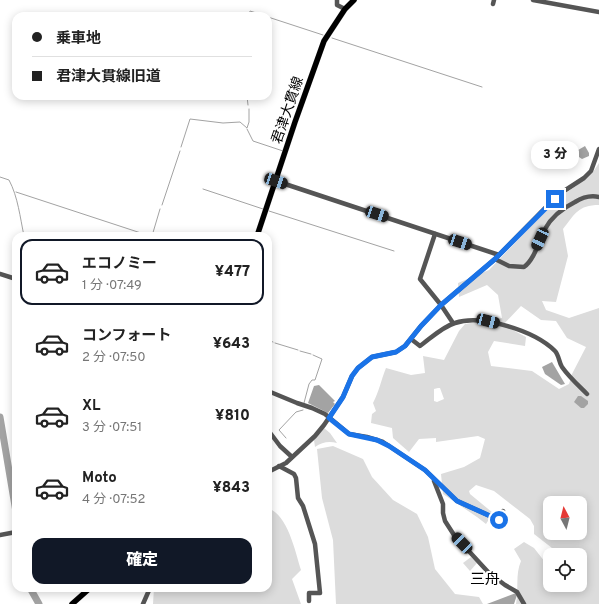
<!DOCTYPE html>
<html lang="ja">
<head>
<meta charset="utf-8">
<style>
	body { margin:0; font-family:Overpass,"Noto Sans JP",sans-serif; background:#f2f2f2; color:#222; height:100vh; display:flex; flex-direction:column; font-size:15px; white-space:nowrap }
	* { box-sizing:border-box; margin:0 }
	p { font-size:13px; color:#767676 }
	.icon { flex:none; width:22px; height:22px; fill:none; stroke:currentColor; stroke-width:2; stroke-linecap:round; stroke-linejoin:round }
	.map { position:relative; flex:1; overflow:hidden }
	.details { position:absolute; left:12px; top:232px; width:260px; height:360px; display:flex; flex-direction:column; background:#fff; border-radius:12px; box-shadow:0 2px 10px #0003 }
	.details>* { flex:none }
	.hud { position:absolute; left:12px; top:12px; width:260px; height:88px; border-radius:12px; box-shadow:0 2px 10px #0003; display:grid; align-content:center; height:88px; padding:0 20px; background:#fff }
	.needle { width:26px; rotate:353deg }
	.buttons { position:absolute; left:543px; top:496px; display:grid; gap:8px }
	.buttons a { display:grid; place-items:center; width:44px; height:44px; border-radius:8px; background:#fff; box-shadow:0 2px 10px #0003; font-size:20px }
	.end { position:absolute; width:18px; height:18px; margin:-9px; border:5px solid #1a73e8; background:#fff; box-shadow:0 0 0 2px #fff }
	.from { border-radius:50% }
	.bubble { position:absolute; height:28px; border-radius:12px; background:#fff; box-shadow:0 2px 10px #0003; font-size:13px; font-weight:800; line-height:28px; text-align:center }
	.car { position:absolute; width:12px; height:24px; margin:-12px -6px; border-radius:5px; box-shadow:0 0 3px 1px #0007; background:linear-gradient(#222 24%,#8ab4d8 0 40%,#222 0 76%,#8ab4d8 0 86%,#222 0) }
	.hud b { display:flex; align-items:center; gap:14px; height:38px; font-size:15px }
	.hud b+b { border-top:1px solid #e0e0e0 }
	.hud i { width:10px; height:10px; background:#222 }
	ul { padding:7px 0 0; list-style:none }
	li { display:flex; align-items:center; gap:12px; height:66px; margin:0 8px 6px; padding:0 12px; border:2px solid transparent; border-radius:12px }
	li div { flex:1 }
	li b { display:block; font-size:15px }
	li em { font-style:normal; font-weight:800 }
	li.on { border-color:#111827 }
	li>.icon { width:36px; height:36px; stroke-width:1.5 }
	.button { display:flex; gap:8px; margin-top:auto; padding:8px 20px }
	.button a { flex:1; height:46px; border-radius:12px; background:#111827; color:#fff; font-size:16px; font-weight:800; line-height:46px; text-align:center }
	.map>svg:first-child { display:block }
	.green { fill:#dcdcdc; fill-rule:evenodd }
	.water { fill:#a3a3a3 }
	.lines { fill:none; stroke-linecap:round; stroke-linejoin:round }
	.stream { stroke:#a3a3a3; stroke-width:1 }
	.river { stroke:#a3a3a3; stroke-width:7 }
	.major-casing { stroke:#dbdbdb; stroke-width:6 }
	.minor { stroke:#555; stroke-width:4.5 }
	.major { stroke:#000; stroke-width:5.5 }
	.route { stroke:#1a73e8; stroke-width:5 }
	.labels { text-anchor:middle; stroke-width:4; stroke-linejoin:round; paint-order:stroke }
	.street-label { font-size:14px; fill:#000; stroke:#fff }
	.neighbourhood-label { font-size:15px; fill:#000; stroke:#fff }
</style>
</head>
<body>
<div class="map">
<svg width="599" height="604" viewBox="0 0 599 604">
	<rect width="100%" height="100%" fill="#fff"/>
	<g class="green">
		<path d="M599,163V205C578,205 575,214 563,229L568,256L556,302L542,301L546,310L569,318L599,308V604H516C519,589 515,575 521,561L514,549L524,542L534,548L545,562L550,566V585H580V555H561L534,534V526L530,519L494,491L476,485L469,491L470,494L493,513L486,524L477,517L443,494L441,474L464,467L480,458L485,439L478,436L436,442V438L419,439L409,452L393,438L392,428L371,423L372,414L376,411L373,403C379,392 381,380 386,368L411,375L425,373L423,356L444,360L459,331L465,324L502,318L498,295L487,285L459,297L458,283L489,270L556,200L576,186L593,172ZM521,306L541,320L556,321L567,338L586,347L572,374L569,384L559,389L532,371L491,366L488,352L494,341L525,346L526,337L503,325ZM438,388H440L444,399L437,402L434,401V389ZM550,503H580V533H550Z"/>
		<path d="M324,428L330,433L337,443C329,441 322,442 315,447L314,440Z"/>
		<path d="M333,446L363,459L372,477L393,500L417,514L428,537L435,569L455,594L479,597L483,604H336L333,540L322,498L317,449Z"/>
		<path d="M268,508C288,515 295,551 301,570L292,579L301,604H153L154,588H268Z"/>
		<path d="M471,557L477,563L470,571L463,563Z"/>
	</g>
	<g class="water">
		<path d="M585,146L589,153V156L582,159L573,153Z"/>
		<path d="M552,362L565,384L561,385L545,374L542,367Z"/>
		<path d="M319,385L335,401L333,402L335,404L328,413L308,403L314,386Z"/>
		<path d="M578,396H581L588,401V404L584,408H581L574,402Z"/>
		<path d="M516,593L517,595L514,604H487Z"/>
	</g>
	<g class="lines">
		<g class="stream">
			<path d="M249,16L250,11L266,16"/>
			<path d="M268,17L323,35"/>
			<path d="M332,38L482,87"/>
			<path d="M247,96L248,105"/>
			<path d="M247,129L253,141L283,151"/>
			<path d="M181,147L190,119L223,123L240,122L247,128L249,122V109"/>
			<path d="M0,177L9,180C18,197 20,217 24,236"/>
			<path d="M203,189L263,209"/>
			<path d="M16,192L150,236"/>
			<path d="M162,205L180,151"/>
			<path d="M269,211L394,251"/>
			<path d="M152,236L160,209"/>
			<path d="M268,340L273,342"/>
			<path d="M275,343L298,350"/>
			<path d="M300,351L311,354"/>
			<path d="M304,403L309,384L312,380H315L322,359L313,355"/>
			<path d="M286,438L279,430L296,412L303,410"/>
		</g>
		<g class="river">
			<path d="M0,417L16,512"/>
			<path d="M30,588L39,604"/>
		</g>
		<g class="major-casing">
			<g id="major">
				<path d="M257,236L295,122L324,41L345,9L354,0"/>
				<path d="M72,604L90,588"/>
			</g>
		</g>
		<g class="minor">
			<path d="M337,0V5L345,9"/>
			<path d="M533,0L599,12"/>
			<path d="M493,4L494,0"/>
			<path d="M276,181L499,255"/>
			<path d="M435,234L420,279L441,305L453,323"/>
			<path d="M495,259L509,266L524,267C535,259 539,240 545,229C552,216 563,208 575,202C583,197 590,195 599,197"/>
			<path d="M0,274L16,279"/>
			<path d="M411,339L420,346C431,338 442,327 455,323C482,314 535,331 555,351C559,355 559,363 562,367C569,377 579,386 587,394"/>
			<path d="M268,391L297,403L312,408L325,414L349,434L367,437L383,442L425,470L457,501L499,520L503,511"/>
			<path d="M271,434L280,446L292,457"/>
			<path d="M279,466L294,474L296,478L298,498L303,506L315,544L320,593H309V601"/>
			<path d="M268,472L286,463L315,436L324,425L343,397L352,376L358,368L372,357L396,352L405,346L421,326L441,305L495,259L546,207L564,191L584,178L591,171L599,149"/>
			<path d="M434,481L443,504V513L445,521L454,535L489,573L505,585L517,592L524,604"/>
			<path d="M0,535L16,532"/>
			<path d="M143,604L150,588"/>
		</g>
		<use href="#major" class="major"/>
	</g>
	<g class="lines">
		<path class="route" d="M499,520L457,501L425,470L389,446L377,440L349,434L329,418L343,397L352,376L358,368L372,357L396,352L405,346L421,326L441,305L495,259L555,199"/>
	</g>
	<g class="labels">
		<g class="street-label">
			<text transform="translate(287 110) rotate(-71)" y="5">君津大貫線</text>
		</g>
		<g class="neighbourhood-label">
			<text x="485" y="584">三舟</text>
		</g>
	</g>
</svg>
<div class="buttons">
<a><svg class="needle" viewBox="-14 -14 28 28"><path d="M0-13l5 13h-10z" fill="#e53935"/><path d="M0 13l5-13h-10z" fill="#767676"/></svg></a>
<a><svg class="icon" aria-label="locate" viewBox="0 0 24 24"><circle cx="12" cy="12" r="6"/><path d="M12 2v4M12 18v4M2 12h4M18 12h4"/></svg></a>
</div>
<i class="end from" style="left:499px;top:520px"></i>
<i class="end" style="left:555px;top:199px"></i>
<div class="bubble" style="left:531px;top:141px;width:48px">3 分</div>
<i class="car" style="left:276px;top:181px;rotate:108deg"></i>
<i class="car" style="left:377px;top:214px;rotate:108deg"></i>
<i class="car" style="left:540px;top:239px;rotate:205deg"></i>
<i class="car" style="left:460px;top:242px;rotate:108deg"></i>
<i class="car" style="left:488px;top:321px;rotate:105deg"></i>
<i class="car" style="left:462px;top:543px;rotate:316deg"></i>
<div class="hud">
<b><i class="from"></i>乗車地</b>
<b><i></i>君津大貫線旧道</b>
</div>
<section class="details">
<ul>
<li class="on"><svg class="icon" aria-label="car" viewBox="0 0 24 24"><path d="M5 17H2v-5l4-1 3-4h7l3 4 3 1v5h-3M9 17h6M6 11h13"/><circle cx="7" cy="17" r="2"/><circle cx="17" cy="17" r="2"/></svg><div><b>エコノミー</b><p>1 分 · 07:49</p></div><em>¥477</em></li>
<li><svg class="icon" aria-label="car" viewBox="0 0 24 24"><path d="M5 17H2v-5l4-1 3-4h7l3 4 3 1v5h-3M9 17h6M6 11h13"/><circle cx="7" cy="17" r="2"/><circle cx="17" cy="17" r="2"/></svg><div><b>コンフォート</b><p>2 分 · 07:50</p></div><em>¥643</em></li>
<li><svg class="icon" aria-label="car" viewBox="0 0 24 24"><path d="M5 17H2v-5l4-1 3-4h7l3 4 3 1v5h-3M9 17h6M6 11h13"/><circle cx="7" cy="17" r="2"/><circle cx="17" cy="17" r="2"/></svg><div><b>XL</b><p>3 分 · 07:51</p></div><em>¥810</em></li>
<li><svg class="icon" aria-label="car" viewBox="0 0 24 24"><path d="M5 17H2v-5l4-1 3-4h7l3 4 3 1v5h-3M9 17h6M6 11h13"/><circle cx="7" cy="17" r="2"/><circle cx="17" cy="17" r="2"/></svg><div><b>Moto</b><p>4 分 · 07:52</p></div><em>¥843</em></li>
</ul>
<div class="button"><a>確定</a></div>
</section>
</div>
</body>
</html>
